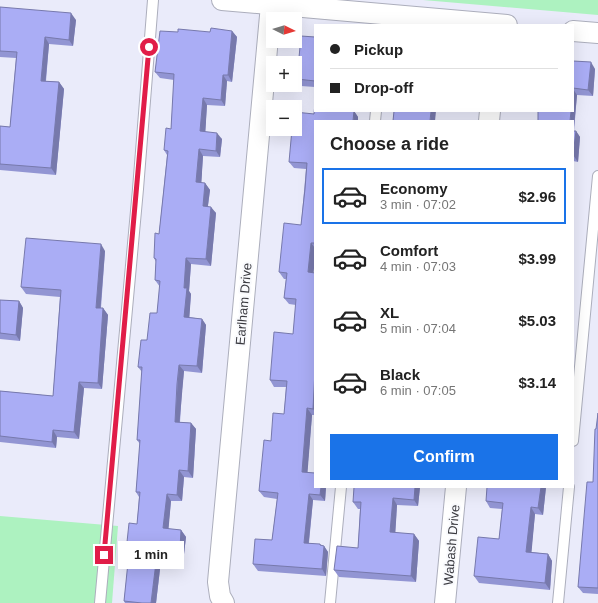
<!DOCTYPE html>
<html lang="en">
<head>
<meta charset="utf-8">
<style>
	body { margin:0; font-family:Arial,sans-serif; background:#f2f2f2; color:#222; height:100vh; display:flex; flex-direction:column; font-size:15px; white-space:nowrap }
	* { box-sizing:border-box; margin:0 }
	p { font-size:13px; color:#767676 }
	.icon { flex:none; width:22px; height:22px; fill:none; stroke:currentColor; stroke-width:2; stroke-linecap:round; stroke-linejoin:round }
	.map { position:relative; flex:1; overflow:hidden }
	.panel { position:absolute; left:314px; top:120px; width:260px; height:368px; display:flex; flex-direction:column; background:#fff; border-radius:0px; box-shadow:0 4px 16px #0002 }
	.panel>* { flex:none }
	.guide { position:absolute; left:314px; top:24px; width:260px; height:88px; border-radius:0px; box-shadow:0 4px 16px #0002; display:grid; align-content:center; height:88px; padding:0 16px; background:#fff }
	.needle { width:26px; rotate:95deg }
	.controls { position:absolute; left:266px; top:12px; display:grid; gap:8px }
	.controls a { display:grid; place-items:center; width:36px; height:36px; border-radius:0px; background:#fff; box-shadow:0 4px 16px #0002; font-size:20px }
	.end { position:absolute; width:18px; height:18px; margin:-9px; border:5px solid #e11d48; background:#fff; box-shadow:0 0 0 2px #fff }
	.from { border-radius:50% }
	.bubble { position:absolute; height:28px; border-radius:0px; background:#fff; box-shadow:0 4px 16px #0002; font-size:13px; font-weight:700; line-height:28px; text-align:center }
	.guide b { display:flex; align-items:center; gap:14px; height:38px; font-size:15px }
	.guide b+b { border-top:1px solid #e0e0e0 }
	.guide i { width:10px; height:10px; background:#222 }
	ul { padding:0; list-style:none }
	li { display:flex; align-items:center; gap:12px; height:56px; margin:0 8px 6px; padding:0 8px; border:2px solid transparent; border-radius:0px }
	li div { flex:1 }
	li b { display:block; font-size:15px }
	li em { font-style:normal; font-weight:700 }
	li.current { border-color:#1a73e8 }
	li>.icon { width:36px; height:36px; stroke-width:1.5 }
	h2 { padding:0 16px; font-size:18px; line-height:48px }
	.cta { display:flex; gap:8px; margin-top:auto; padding:8px 16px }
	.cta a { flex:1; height:46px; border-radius:0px; background:#1a73e8; color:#fff; font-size:16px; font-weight:700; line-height:46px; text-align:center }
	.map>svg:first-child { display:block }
	.green { fill:#adf2c0 }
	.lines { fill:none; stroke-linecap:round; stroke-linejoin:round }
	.lane-casing { stroke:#acaebc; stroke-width:12 }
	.street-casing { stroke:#acaebc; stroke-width:22 }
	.lane { stroke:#fff; stroke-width:10 }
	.street { stroke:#fff; stroke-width:20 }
	.wall { fill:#9295d3 }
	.shaded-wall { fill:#7779ac }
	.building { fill:#aaadf5; stroke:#7779ac }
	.route { stroke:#e11d48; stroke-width:5 }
	.labels { text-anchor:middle; stroke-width:4; stroke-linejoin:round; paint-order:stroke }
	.street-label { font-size:13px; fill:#3a3a40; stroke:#f9fafd }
</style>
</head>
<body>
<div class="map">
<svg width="598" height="603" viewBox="0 0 598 603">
	<rect width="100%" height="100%" fill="#eaebfa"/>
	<g class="green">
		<path d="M423,0H598V15Z"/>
		<path d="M0,516L118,526L112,603H0Z"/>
	</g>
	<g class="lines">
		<g class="lane-casing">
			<g id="lane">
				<path d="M375,121L376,111"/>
				<path d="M573,441L598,176"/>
				<path d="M100,603L138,189L153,0"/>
				<path d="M330,603L341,487"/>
				<path d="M558,603L569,487"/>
			</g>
		</g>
		<g class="street-casing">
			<g id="street">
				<path d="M222,0L507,25"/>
				<path d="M573,31L598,33"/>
				<path d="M489,121L490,111"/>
				<path d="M224,603L220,596L218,582L271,5"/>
				<path d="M445,603L456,487"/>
			</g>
		</g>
		<use href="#lane" class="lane"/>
		<use href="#street" class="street"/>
	</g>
	<g class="wall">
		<path d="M0,7L76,20L73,46L49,44L46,81L59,82L64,89L56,175L0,170V126L10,127L16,58L0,57Z"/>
		<path d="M232,31L237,37L232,82L227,81L225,106L207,105L205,132L222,139L220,157L203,156L201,183H205L210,190L208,206L216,213L211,266L191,264L189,291L191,294L189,317L202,319L206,325L202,373L184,371L182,390L180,422L191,423L196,429L193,478L184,477L182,501H171L168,529L181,530L186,537L184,554L162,552L156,603H125L124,601L130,546L127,542L137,524L139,497L136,492L140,444L137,440L142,372L138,367L147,340L157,313L160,287L155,280L156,262L154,258L159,234L167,155L164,150L171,129L174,80L160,78L155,72L178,32H210Z"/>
		<path d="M315,37V87L301,86L297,79Z"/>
		<path d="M573,61L595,69L593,96L577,95L574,131H576L580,137L578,162L573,161Z"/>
		<path d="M315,111H354L358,117L315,121V257L313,273H315V415H312L307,473L315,487H326L325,501L313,500L309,543L324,546L328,552L326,576L258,571L253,564L272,540L277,499L264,497L259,491L271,441L284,414L286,387H274L270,380L293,334L296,305L289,304L284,298L286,279H284L279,272L301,225L306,169L294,168L289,162Z"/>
		<path d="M105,251L101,308H103L108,315L102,389L84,388L79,439L57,437L56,448L0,442V391L53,396L60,297L26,294L21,287Z"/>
		<path d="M0,300L19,301L23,308L20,341L0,339Z"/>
		<path d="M598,413V594L583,593L578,587L593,482Z"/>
		<path d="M420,487L418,506L397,505L395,533L414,534L419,541L416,582L339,577L334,570L358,548L360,509H358L353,502Z"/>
		<path d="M546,487L543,515L535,514L531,552L548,554L552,561L550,590L479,583L474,576L499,539L502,509L490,508L486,501Z"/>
	</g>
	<g class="shaded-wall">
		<path d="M71,13L76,20L73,46L69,40Z"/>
		<path d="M232,31L237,37L232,82L228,75Z"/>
		<path d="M45,37L49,44L45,87L41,81Z"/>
		<path d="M591,62L595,69L593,96L588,90Z"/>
		<path d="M223,75L227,81L225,106L221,100Z"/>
		<path d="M59,82L64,89L56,175L51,168Z"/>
		<path d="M573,89L577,95L573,137V121H570L571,111H573Z"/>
		<path d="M203,98L207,105L205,138L200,131Z"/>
		<path d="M354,111L358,117V121H353Z"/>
		<path d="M431,111H436L435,121H430Z"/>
		<path d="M576,131L580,137L578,162L573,155Z"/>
		<path d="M217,133L222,139L220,157L216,151Z"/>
		<path d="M199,149L203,156L201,189L196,182Z"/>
		<path d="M205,183L210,190L207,212L203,206Z"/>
		<path d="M211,207L216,213L211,266L206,259Z"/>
		<path d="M311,243L315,248V257L313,279L308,272Z"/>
		<path d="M101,244L105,251L100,314L96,308Z"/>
		<path d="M186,258L191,264L189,291L191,294L189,323L184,317V288Z"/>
		<path d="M19,301L23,308L20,341L16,335Z"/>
		<path d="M103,308L108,315L102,389L98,383Z"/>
		<path d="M202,319L206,325L202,373L197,366Z"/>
		<path d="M179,365L184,371L179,428L175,422Z"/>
		<path d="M315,370V412L313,409Z"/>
		<path d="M79,382L84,388L79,439L74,432Z"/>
		<path d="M307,408L312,415L307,479L302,472Z"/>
		<path d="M191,423L196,429L193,478L188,471Z"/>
		<path d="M53,430L57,437L56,448L52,442Z"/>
		<path d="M179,470L184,477L182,501L177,495Z"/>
		<path d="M321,487H326L325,501L320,495Z"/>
		<path d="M415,487H420L418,506L414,500Z"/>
		<path d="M541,487H546L543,515L538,508Z"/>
		<path d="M167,494L171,501L168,535L163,528Z"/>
		<path d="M309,494L313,500L308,549L304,543Z"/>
		<path d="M393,498L397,505L395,539L390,532Z"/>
		<path d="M531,507L535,514L531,558L526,552Z"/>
		<path d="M181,530L186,537L184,554L180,548Z"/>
		<path d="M414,534L419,541L416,582L411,576Z"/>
		<path d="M320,544L324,549V546L328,552L326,576L322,569Z"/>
		<path d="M158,546L162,552L156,603H151Z"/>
		<path d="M548,554L552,561L550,590L545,583Z"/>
	</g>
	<g class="building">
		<path d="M0,7L71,13L69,40L45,37L41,81L59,82L51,168L0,164V126L10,127L17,52L0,51Z"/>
		<path d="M211,28L232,31L228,75H223L221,100L203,98L200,131L217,133L216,151L199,149L196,182L205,183L203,206L211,207L206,259L186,258L184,288H187L184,317L202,319L197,366L179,365L177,384L175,422L191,423L188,471L179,470L177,495L167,494L163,528L181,530L180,548L158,546L151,603H142L124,601L130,543L127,542L129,523L137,524L140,492H136L140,440H137L142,367H138L141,340H147L150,313H157L160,281L155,280L156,259L154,258L155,233L159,234L168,151L164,150L166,128L171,129L174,74L155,72L160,31L178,32V29L210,32Z"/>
		<path d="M301,36L315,37V81L297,79Z"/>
		<path d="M573,61L591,62L588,90L573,88Z"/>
		<path d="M315,103V111H354L353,121H315V243H311L308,272L315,273V370L313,409L307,408L302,472L315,473V487H321L320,495L309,494L304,543L320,544V545L324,546L322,569L253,564L255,539L272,540L278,493L259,491L264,440L271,441L273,413L284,414L287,381L270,380L274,332L293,334L296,299L284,298L287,273L279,272L284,223L301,225L305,189L307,163L289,162L292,129H295V112L314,114Z"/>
		<path d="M394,111H431L430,121H393Z"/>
		<path d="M538,111H571L570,121H538Z"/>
		<path d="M573,131H576L573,155Z"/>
		<path d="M26,238L101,244L96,308H103L98,383L79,382L74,432L53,430L52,442L0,436V391L53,396L61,290L21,287Z"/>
		<path d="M0,300L19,301L16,335L0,333Z"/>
		<path d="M598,413V588L578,587L587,482H593L595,429H596Z"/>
		<path d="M354,487H415L414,500L393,498L390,532L414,534L411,576L334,570L337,546L358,548L361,502H353Z"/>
		<path d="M487,487H541L538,508L531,507L526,552L548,554L545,583L474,576L478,537L499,539L503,503L486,501Z"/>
	</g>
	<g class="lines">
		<path class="route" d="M104,555L149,47"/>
	</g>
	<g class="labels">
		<g class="street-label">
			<text transform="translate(243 304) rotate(-85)" y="5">Earlham Drive</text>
			<text transform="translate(451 545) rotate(-85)" y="5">Wabash Drive</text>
		</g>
	</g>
</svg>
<div class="controls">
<a><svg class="needle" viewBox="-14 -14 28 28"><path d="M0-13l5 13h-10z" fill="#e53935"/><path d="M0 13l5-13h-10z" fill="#767676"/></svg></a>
<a>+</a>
<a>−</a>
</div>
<i class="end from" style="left:149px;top:47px"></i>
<i class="end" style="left:104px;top:555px"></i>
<div class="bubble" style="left:118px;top:541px;width:66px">1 min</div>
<div class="guide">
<b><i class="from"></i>Pickup</b>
<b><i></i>Drop-off</b>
</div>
<section class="panel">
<h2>Choose a ride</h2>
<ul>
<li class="current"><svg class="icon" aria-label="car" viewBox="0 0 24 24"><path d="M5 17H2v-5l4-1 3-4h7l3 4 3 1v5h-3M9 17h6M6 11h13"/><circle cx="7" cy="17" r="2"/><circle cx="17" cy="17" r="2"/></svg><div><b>Economy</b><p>3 min · 07:02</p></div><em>$2.96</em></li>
<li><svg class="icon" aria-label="car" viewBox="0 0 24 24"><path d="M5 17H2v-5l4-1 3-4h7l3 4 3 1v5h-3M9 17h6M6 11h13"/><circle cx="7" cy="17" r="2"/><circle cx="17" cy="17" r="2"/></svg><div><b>Comfort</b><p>4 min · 07:03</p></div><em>$3.99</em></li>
<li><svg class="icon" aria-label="car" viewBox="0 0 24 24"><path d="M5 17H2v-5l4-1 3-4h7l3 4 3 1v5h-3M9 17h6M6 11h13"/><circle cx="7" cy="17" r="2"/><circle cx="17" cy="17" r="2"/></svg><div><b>XL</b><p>5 min · 07:04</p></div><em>$5.03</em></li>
<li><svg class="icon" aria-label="car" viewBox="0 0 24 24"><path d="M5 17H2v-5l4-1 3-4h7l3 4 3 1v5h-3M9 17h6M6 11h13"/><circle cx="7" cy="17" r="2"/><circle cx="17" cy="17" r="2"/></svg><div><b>Black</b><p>6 min · 07:05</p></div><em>$3.14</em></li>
</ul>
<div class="cta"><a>Confirm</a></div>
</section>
</div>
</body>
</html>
